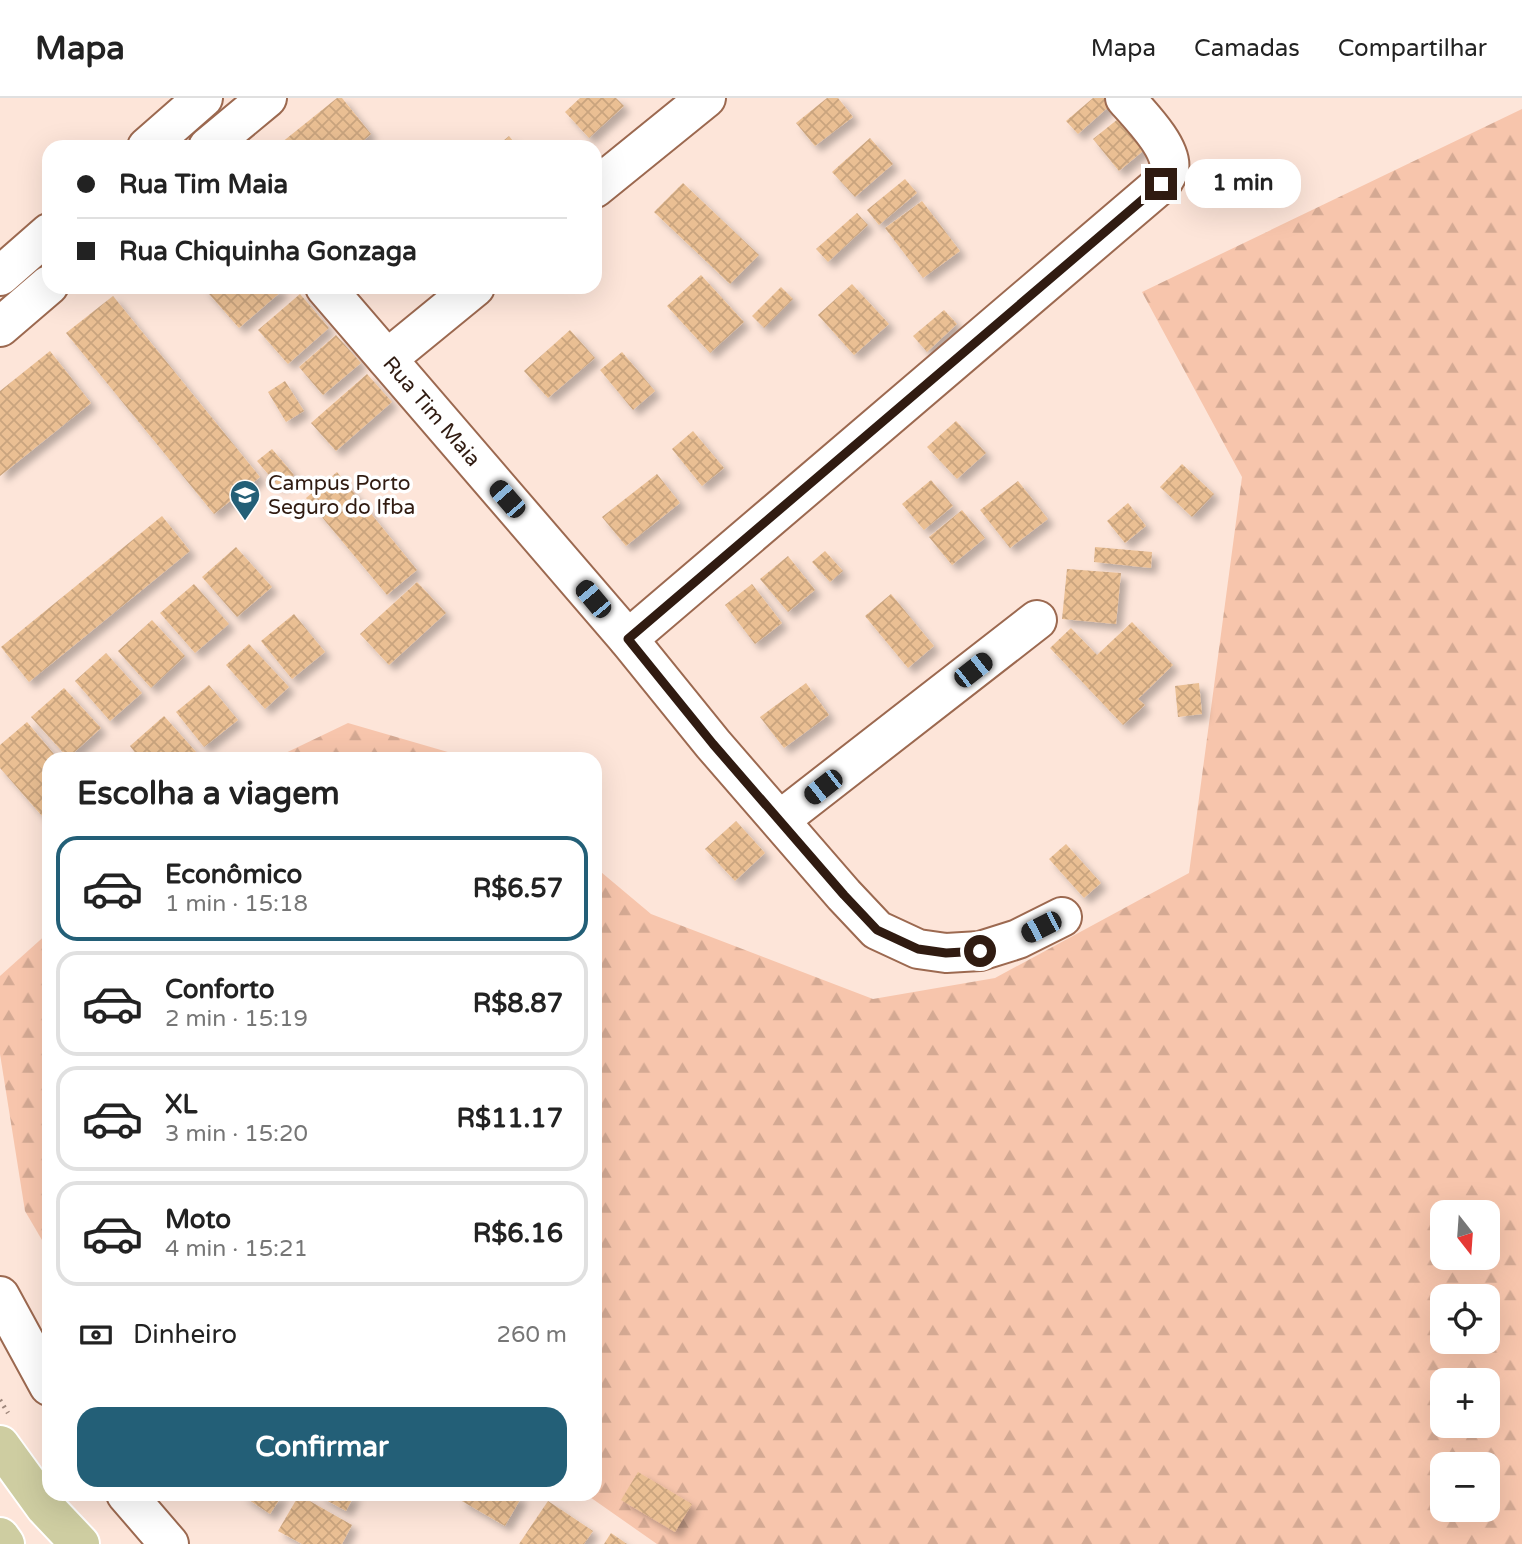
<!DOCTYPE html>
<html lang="pt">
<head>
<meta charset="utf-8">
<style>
	body { margin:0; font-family:"Varela Round",sans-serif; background:#f6f6f6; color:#222; height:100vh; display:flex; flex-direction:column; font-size:26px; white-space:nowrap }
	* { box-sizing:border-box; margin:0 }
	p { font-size:23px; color:#767676 }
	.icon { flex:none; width:38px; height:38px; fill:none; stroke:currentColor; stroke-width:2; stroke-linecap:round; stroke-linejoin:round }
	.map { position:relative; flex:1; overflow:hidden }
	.side { position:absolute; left:42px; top:654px; width:560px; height:749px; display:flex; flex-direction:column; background:#fff; border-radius:21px; box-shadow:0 7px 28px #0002 }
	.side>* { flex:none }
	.banner { position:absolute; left:42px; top:42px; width:560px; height:154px; border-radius:21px; box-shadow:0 7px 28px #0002; display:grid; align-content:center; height:154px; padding:0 35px; background:#fff }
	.needle { width:46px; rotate:163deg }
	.controls { position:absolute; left:1430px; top:1102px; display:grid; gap:14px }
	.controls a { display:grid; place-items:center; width:70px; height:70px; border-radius:14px; background:#fff; box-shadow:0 7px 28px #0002; font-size:35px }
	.end { position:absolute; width:32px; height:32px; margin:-16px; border:9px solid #301b11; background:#fff; box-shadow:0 0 0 4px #fff }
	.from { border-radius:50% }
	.bubble { position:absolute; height:49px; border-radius:21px; background:#fff; box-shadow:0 7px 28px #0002; font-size:23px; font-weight:700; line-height:49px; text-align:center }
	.car { position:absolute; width:21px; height:42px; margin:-21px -10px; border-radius:9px; box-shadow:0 0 5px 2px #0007; background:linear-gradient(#222 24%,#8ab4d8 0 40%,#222 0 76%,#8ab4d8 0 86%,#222 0) }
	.banner b { display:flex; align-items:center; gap:24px; height:66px; font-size:26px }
	.banner b+b { border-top:2px solid #e0e0e0 }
	.banner i { width:18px; height:18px; background:#222 }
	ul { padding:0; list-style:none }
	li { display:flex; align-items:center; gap:21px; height:105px; margin:0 14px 10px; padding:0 21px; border:4px solid #e0e0e0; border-radius:21px }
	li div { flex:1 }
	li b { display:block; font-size:26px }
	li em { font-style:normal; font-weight:700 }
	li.on { border-color:#235f77 }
	li>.icon { width:63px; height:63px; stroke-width:1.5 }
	h2 { padding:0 35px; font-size:32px; line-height:84px }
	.pay { display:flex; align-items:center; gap:18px; height:77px; padding:0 35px; font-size:26px }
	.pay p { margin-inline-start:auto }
	.action { display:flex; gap:14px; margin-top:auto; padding:14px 35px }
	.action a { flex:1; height:80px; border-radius:21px; background:#235f77; color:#fff; font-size:28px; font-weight:700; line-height:80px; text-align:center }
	header { display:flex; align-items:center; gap:42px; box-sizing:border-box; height:98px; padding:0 35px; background:#fff; border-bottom:2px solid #e0e0e0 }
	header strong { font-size:33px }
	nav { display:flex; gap:38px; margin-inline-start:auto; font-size:24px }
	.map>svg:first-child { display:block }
	.forest { fill:url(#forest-firs); fill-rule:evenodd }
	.building { fill:url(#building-cross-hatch); filter:url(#shadow) }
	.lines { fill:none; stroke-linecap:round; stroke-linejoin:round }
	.minor-casing { stroke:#9c6950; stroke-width:42 }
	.major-casing { stroke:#fff; stroke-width:42 }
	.path { stroke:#9e877c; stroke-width:4.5; stroke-dasharray:2 5; stroke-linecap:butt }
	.minor { stroke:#fff; stroke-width:38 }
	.major { stroke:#cecda1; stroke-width:38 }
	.route { stroke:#301b11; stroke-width:9 }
	.labels { text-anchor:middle; stroke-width:7; stroke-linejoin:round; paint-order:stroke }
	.street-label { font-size:21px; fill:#301b11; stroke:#fff }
	.poi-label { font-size:21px; fill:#301b11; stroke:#fff; text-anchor:start }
</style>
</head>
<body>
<header>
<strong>Mapa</strong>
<nav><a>Mapa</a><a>Camadas</a><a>Compartilhar</a></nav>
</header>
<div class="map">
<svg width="1522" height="1446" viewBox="0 0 1522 1446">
	<defs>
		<pattern id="forest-firs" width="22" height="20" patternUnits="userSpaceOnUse" patternTransform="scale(1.75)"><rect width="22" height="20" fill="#f7c5ac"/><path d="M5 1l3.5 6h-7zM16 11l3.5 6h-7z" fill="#d4a993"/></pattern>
		<pattern id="building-cross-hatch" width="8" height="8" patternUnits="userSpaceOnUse" patternTransform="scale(1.75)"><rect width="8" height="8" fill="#eabf93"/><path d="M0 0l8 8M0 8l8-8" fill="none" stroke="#c9a47e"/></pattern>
		<filter id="shadow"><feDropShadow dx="6" dy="6" stdDeviation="3.5" flood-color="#0004"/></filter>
	</defs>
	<rect width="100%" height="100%" fill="#fde5d9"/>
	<g class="forest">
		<path d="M1522,11V1446H657L587,1397L595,1396V769L651,816L873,901L995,880L1189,775L1242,379L1142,194ZM1442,1115H1488V1160H1442ZM1442,1199H1488V1244H1442ZM1442,1283H1488V1328H1442ZM1442,1367H1488V1412H1442Z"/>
		<path d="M348,625L465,659L468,661H273Z"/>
		<path d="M49,834V1154L25,1113L0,956V878Z"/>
	</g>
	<g class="building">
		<path d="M337,0H342L371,36L356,49H276Z"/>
		<path d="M580,0H616L624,8L589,40L565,14Z"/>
		<path d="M827,0H838L853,19L815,48L796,25Z"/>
		<path d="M1093,0H1109L1113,5L1078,36L1066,23Z"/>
		<path d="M1123,17L1149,48L1119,73L1093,41Z"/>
		<path d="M509,38L518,49H496Z"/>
		<path d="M870,40L893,66L855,99L832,74Z"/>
		<path d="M905,81L917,95L879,127L867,112Z"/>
		<path d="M683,85L759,157L730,186L654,114Z"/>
		<path d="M922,103L960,153L923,180L885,130Z"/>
		<path d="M857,115L868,127L828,164L816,151Z"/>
		<path d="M701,177L744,224L710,255L667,208Z"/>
		<path d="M852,186L889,226L854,257L818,217Z"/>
		<path d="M203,189H279L282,193L239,230Z"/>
		<path d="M781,189L793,201L764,230L752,218Z"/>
		<path d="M300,196L329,230L288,266L258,232Z"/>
		<path d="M113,198L260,379L214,416L66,235Z"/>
		<path d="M944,212L957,226L927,254L913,238Z"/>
		<path d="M570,232L595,260L548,300L524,273Z"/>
		<path d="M336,237L361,265L323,297L299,269Z"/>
		<path d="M50,253L91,305L0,378V293Z"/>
		<path d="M622,254L655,293L633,312L600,272Z"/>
		<path d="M367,276L392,304L336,353L311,325Z"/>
		<path d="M285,283L304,313L286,324L268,294Z"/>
		<path d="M956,323L986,355L957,381L927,349Z"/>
		<path d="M693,333L724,370L702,388L672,351Z"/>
		<path d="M272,351L294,377L279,389L257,363Z"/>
		<path d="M1182,366L1214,396L1192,419L1160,389Z"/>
		<path d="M337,374L417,472L387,497L306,400Z"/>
		<path d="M657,376L680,405L626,448L602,419Z"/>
		<path d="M931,382L953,408L924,432L902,406Z"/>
		<path d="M1018,383L1048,421L1010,450L980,412Z"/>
		<path d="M1128,405L1146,428L1125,445L1107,423Z"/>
		<path d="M962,412L985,440L952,467L929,439Z"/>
		<path d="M162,418L190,453L29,584L1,549Z"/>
		<path d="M236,449L272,489L237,519L202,479Z"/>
		<path d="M1095,449L1152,454L1151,470L1094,464Z"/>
		<path d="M825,453L843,473L830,484L812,464Z"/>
		<path d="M788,458L815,492L788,514L760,481Z"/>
		<path d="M1067,471L1121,475L1116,526L1062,521Z"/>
		<path d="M417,484L446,515L389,567L360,536Z"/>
		<path d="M194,486L229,526L195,555L160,515Z"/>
		<path d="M752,486L782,525L755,546L725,507Z"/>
		<path d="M891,496L934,548L908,570L865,518Z"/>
		<path d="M294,516L325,554L292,581L261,543Z"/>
		<path d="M152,522L185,558L151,590L118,553Z"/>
		<path d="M1132,524L1173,567L1138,601L1145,607L1123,627L1050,550L1071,530L1097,557Z"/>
		<path d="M249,546L289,589L265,611L226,567Z"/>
		<path d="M106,555L142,595L110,623L75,583Z"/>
		<path d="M806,585L829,617L784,650L760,619Z"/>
		<path d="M1199,585L1202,616L1178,619L1175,588Z"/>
		<path d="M209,587L238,622L204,649L176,614Z"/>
		<path d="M64,590L101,630L68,660L31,619Z"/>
		<path d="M164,618L197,655L190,662H141L130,648Z"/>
		<path d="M27,624L59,662H49V726L0,670V647Z"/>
		<path d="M736,723L765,755L735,783L705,751Z"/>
		<path d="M1066,746L1101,785L1084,800L1049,761Z"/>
		<path d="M638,1374L692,1406L675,1434L621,1402Z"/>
		<path d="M240,1396H283L270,1416Z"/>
		<path d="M315,1396H355L346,1413Z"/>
		<path d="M464,1396H516L521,1400L505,1428L460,1402Z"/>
		<path d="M299,1397L352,1427L342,1446H302L278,1433Z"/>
		<path d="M548,1403L593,1433L584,1446H519Z"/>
		<path d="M611,1435L627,1446H604Z"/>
	</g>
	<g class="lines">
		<g class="minor-casing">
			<g id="minor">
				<path d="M147,49L203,0"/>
				<path d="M208,49L267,0"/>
				<path d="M595,90L706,0"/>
				<path d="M0,178L49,135"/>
				<path id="s1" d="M325,189L628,541L713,646L844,797L877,832L918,851L946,855L980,853L1018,841L1062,819"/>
				<path d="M0,229L49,187"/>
				<path d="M387,261L475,189"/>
				<path d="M628,541L1161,86C1164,82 1168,75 1169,71C1174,51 1138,15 1125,0"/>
				<path d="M780,722L1037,522"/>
				<path d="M0,1198L49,1288"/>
				<path d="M126,1396L169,1446"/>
			</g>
		</g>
		<g class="major-casing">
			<g id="major">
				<path d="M0,1347L45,1409L80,1446"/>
				<path d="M0,1439L5,1446"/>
			</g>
		</g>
		<path class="path" d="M0,1302L8,1315"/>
		<use href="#minor" class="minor"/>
		<use href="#major" class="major"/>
	</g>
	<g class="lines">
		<path class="route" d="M980,853L946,855L918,851L877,832L844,797L713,646L628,541L1161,86"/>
	</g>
	<defs>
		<g id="school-pin" transform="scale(1.575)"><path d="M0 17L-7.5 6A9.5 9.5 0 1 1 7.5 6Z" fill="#235f77" stroke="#fff"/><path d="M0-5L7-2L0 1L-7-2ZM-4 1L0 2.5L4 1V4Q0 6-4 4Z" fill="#fff"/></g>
	</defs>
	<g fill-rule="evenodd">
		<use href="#school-pin" x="245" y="397"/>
	</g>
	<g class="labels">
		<g class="street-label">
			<text dy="7" stroke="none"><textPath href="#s1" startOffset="164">Rua Tim Maia</textPath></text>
		</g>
		<g class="poi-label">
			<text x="268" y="392">Campus Porto<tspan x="268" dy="24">Seguro do Ifba</tspan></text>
		</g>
	</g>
</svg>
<div class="controls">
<a><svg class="needle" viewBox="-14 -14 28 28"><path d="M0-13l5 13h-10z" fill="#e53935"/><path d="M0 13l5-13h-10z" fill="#767676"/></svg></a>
<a><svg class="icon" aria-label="locate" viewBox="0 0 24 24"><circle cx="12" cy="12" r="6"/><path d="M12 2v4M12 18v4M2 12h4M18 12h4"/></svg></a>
<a>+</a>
<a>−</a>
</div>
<i class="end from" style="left:980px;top:853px"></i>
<i class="end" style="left:1161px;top:86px"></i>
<div class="bubble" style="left:1185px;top:61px;width:116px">1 min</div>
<i class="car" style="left:507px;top:401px;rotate:319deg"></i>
<i class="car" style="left:593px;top:501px;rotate:320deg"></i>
<i class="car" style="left:973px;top:572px;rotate:52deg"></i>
<i class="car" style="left:823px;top:689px;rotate:232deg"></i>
<i class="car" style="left:1041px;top:829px;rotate:243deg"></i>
<div class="banner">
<b><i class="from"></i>Rua Tim Maia</b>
<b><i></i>Rua Chiquinha Gonzaga</b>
</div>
<section class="side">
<h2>Escolha a viagem</h2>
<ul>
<li class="on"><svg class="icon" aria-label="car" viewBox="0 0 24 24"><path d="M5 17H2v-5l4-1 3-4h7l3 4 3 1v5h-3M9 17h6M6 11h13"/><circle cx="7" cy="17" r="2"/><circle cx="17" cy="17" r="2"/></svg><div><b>Econômico</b><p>1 min · 15:18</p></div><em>R$6.57</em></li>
<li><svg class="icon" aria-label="car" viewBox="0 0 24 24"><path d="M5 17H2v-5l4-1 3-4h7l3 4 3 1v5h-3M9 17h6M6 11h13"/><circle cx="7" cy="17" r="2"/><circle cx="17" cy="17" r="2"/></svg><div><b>Conforto</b><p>2 min · 15:19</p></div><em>R$8.87</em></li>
<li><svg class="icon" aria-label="car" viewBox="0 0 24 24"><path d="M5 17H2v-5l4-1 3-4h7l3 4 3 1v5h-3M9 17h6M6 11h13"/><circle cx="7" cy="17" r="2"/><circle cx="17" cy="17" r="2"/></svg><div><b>XL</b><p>3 min · 15:20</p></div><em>R$11.17</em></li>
<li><svg class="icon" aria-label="car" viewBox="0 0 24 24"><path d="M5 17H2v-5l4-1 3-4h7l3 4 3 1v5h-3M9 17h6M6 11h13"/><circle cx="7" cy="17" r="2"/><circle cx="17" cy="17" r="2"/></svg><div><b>Moto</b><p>4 min · 15:21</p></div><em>R$6.16</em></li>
</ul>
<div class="pay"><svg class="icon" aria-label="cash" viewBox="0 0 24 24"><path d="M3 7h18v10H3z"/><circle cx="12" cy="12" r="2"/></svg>Dinheiro<p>260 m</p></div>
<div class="action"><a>Confirmar</a></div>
</section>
</div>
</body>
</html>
